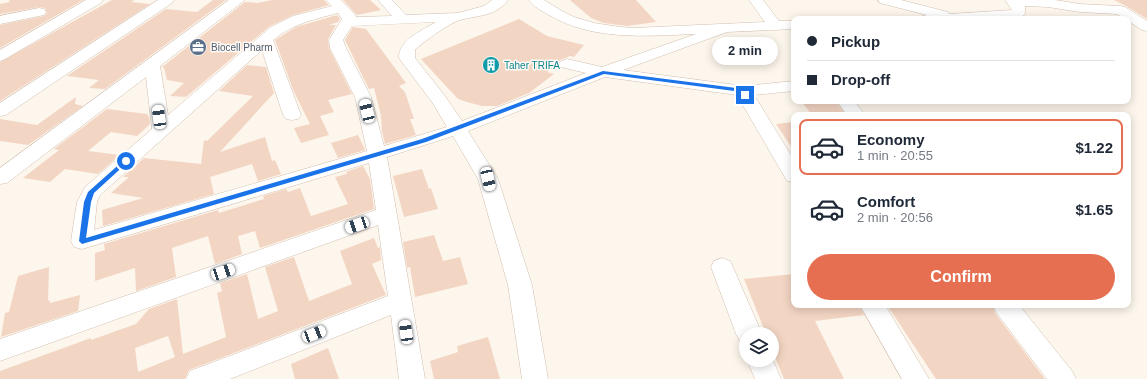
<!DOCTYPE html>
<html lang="en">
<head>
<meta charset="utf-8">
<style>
	body { margin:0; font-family:Arial,sans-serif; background:#f6f6f7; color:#1f2937; height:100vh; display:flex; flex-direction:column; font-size:15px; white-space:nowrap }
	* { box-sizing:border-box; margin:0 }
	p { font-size:13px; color:#747a83 }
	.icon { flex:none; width:22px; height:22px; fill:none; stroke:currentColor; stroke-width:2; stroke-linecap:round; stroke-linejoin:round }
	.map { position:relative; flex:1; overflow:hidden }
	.drawer { position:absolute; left:791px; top:112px; width:340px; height:196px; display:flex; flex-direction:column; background:#fff; border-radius:8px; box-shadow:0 2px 10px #0003 }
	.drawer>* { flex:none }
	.hud { position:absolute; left:791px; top:16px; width:340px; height:88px; border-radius:8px; box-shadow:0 2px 10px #0003; display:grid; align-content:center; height:88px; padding:0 16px; background:#fff }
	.buttons { position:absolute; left:739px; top:327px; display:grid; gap:8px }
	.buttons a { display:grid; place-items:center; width:40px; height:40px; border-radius:50%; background:#fff; box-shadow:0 2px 10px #0003; font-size:20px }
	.end { position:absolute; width:18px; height:18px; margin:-9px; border:5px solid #1a73e8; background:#fff; box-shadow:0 0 0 2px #fff }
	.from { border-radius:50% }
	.bubble { position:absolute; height:28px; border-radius:14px; background:#fff; box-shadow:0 2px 10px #0003; font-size:13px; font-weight:700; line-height:28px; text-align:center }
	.car { position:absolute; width:12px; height:24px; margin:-12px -6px; border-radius:5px; box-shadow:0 0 3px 1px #0007; background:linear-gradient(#fff 24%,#345 0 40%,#fff 0 76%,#345 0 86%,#fff 0) }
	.hud b { display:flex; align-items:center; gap:14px; height:38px; font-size:15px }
	.hud b+b { border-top:1px solid #e0e1e3 }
	.hud i { width:10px; height:10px; background:#1f2937 }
	ul { padding:7px 0 0; list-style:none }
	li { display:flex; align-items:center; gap:12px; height:56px; margin:0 8px 6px; padding:0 8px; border:2px solid transparent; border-radius:8px }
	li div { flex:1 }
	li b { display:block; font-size:15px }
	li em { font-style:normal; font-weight:700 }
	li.on { border-color:#e76f51 }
	li>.icon { width:36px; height:36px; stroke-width:1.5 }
	.button { display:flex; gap:8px; margin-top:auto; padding:8px 16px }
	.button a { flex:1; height:46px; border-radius:24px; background:#e76f51; color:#fff; font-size:16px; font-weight:700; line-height:46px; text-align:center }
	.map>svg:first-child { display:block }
	.building { fill:#f3d5c3; fill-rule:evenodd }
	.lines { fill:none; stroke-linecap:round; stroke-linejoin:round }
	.minor-casing { stroke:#d1beb0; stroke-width:1 }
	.minor { fill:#fff; fill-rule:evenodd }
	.route { fill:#1a73e8 }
	.labels { text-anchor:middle; stroke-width:3; stroke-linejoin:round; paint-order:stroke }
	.far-service-label { font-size:10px; fill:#4e5e75; stroke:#fffaf3; text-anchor:start }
	.far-culture-label { font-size:10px; fill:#0d838f; stroke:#fffaf3; text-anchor:start }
</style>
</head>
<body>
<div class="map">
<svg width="1147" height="379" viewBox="0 0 1147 379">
	<rect width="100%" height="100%" fill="#fdf6ec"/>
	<g class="building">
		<path d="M9,0H83L0,48V25L44,16L47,13L45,8L39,7L0,14V4L10,2Z"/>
		<path d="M112,0H134L131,2L150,4L0,101V62Z"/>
		<path d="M213,0H226L105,89L89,88L99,80L67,76L166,9L197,12Z"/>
		<path d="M272,0H324L329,5L293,15L270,26L186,97L170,96L184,83L167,80L164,68L162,67L245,2L258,3Z"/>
		<path d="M343,0H370L381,10L357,15Z"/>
		<path d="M570,0H636L656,22L627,26L604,23L591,18Z"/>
		<path d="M1114,0H1147V19L1126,6Z"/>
		<path d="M337,15L340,19L338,22L329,25H336L328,39L329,48L352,94L328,100L334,112L320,116L329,135L301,143L294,128L310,124L294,92L275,40L296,27Z"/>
		<path d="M519,19L547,36L584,45L574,57L570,56L560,60L558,64L547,72L554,74L529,93L497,106H482L467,102L458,99L421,59Z"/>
		<path d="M353,27L366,29L406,83L399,86L405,92L414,119H410L416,135L385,144L382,131L381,116L374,88L369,89L345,40Z"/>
		<path d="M247,65L266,67L274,93L220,152L265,137L272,161L275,160L281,174L258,181L252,164L210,177L214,194L103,226L102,210L143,198L111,193L129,177H123L144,158L201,164L204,140L207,141L253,96L219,91Z"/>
		<path d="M76,97L75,104L83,106L28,145L0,141V119L37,125Z"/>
		<path d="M801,101H836L845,115H812Z"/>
		<path d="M107,109L147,114L149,117L150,124L137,136L111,132L88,151L120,155L98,174L65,169L50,182L23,178L59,150L54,149Z"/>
		<path d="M794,122V151L776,124Z"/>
		<path d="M358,135L365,150L338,158L331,143Z"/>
		<path d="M363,166L370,179L374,209L260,248L255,231L238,236L242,254L215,264L208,236L172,248L176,277L136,291L135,268L95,281V253L105,250L104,244L218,210L219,213L264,199L263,196L286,189L288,192L300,188L311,216L348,204L335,177L347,174L346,172Z"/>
		<path d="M422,169L429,189L431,188L438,209L404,217L393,176Z"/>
		<path d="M434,235L443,261L460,257L468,284L415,297L410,267L407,268L403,242Z"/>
		<path d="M374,238L378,248L380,247L381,260L372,264L386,295L189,370L185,379H0V371L91,338V340L136,324L149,309L177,299L183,354L226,337L217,293L222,291L220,283L247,274L258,319L278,311L265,267L294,257L309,301L352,284L340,251ZM168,336L175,357L138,372L135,348Z"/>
		<path d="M49,267L48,301L50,300V303L80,295L78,311L1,337L5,313L9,312L18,276Z"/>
		<path d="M794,274V305H859L864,315L815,321L844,379H784L772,350V334H766L744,279Z"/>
		<path d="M887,305H992L995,313L1045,379H936Z"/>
		<path d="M488,337L500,379H434L430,361L458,352L457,346Z"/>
		<path d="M328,348L339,379H295L291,364Z"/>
	</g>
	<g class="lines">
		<g class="minor-casing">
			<g id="minor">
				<path d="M86,0H103L101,3L5,59L0,61V50Z"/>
				<path d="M158,0H174L172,3L6,115L0,116V103Z"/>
				<path d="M229,0H245L160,66L168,115L271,27L293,16L332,6L326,0H341L354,13L356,17L392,16L378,0H392L406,15L458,13L484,6L492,0H508C495,18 474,15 457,21C449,24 420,44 415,50V58L445,96L462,121L586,73L561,67L559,64L561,61L567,59L602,67L696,34C647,36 593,41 549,15C542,11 534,7 529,0H544L562,11L574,17L594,23L620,27L633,28L765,22L749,0H763L779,21H794V29L727,32L623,70L744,86L794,81V91L754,95L794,160V182L787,181L737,95L605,77L468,131L498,179L532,285L548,379H522L508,285L478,179L453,136L387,157L425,379H399L391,315L230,379H186L190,371L388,296L378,225L0,361V339L376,210L369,163L82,249L74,247L71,241L77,202L85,187L152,129L146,77L7,183L0,184V168ZM338,13L342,19L329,40L330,48L355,97L367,151L94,230L97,202L100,195L262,50L283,115L286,119L292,120L298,119L301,115L273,40C292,24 315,19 338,13ZM436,22C423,30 398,40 399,58L432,102L447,127L384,146L371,97L346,48L343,40L352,26Z"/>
				<path d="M878,0H901L948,12L949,14L1012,10L1005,0H1055L1080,4L1120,6L1125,7L1147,21V31L1142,30L1128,21V19H1125L1117,14L1080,12L1048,7L1025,6V13L1023,16L1010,19H920L922,16L927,15L880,3Z"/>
				<path d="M39,8L44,9L46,12L44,15L0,24V16Z"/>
				<path d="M837,101H854L865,115H847Z"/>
				<path d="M722,258L730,261L733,267L762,334H746V343L740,341L736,334L711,267L714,261Z"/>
				<path d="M860,305H885L929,379H902Z"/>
				<path d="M993,305H1019L1072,371L1076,379H1047L996,312Z"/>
				<path d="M772,358L781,379H755L747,360H772Z"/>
			</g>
		</g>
		<use href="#minor" class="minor"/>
	</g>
	<path class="route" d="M603,71L744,89L747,91L748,95L743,96L742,92L604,74L426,142L82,244L79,241L84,202L88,192L124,160L129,161L94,193L91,202L86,238L422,139Z"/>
	<defs>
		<g id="office-disc" transform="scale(0.9)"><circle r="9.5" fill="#5c6f8a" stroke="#fffaf3"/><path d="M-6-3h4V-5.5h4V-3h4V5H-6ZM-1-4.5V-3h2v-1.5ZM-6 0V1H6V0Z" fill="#fff"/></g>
		<g id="building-disc" transform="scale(0.9)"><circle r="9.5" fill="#0f9aa8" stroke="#fffaf3"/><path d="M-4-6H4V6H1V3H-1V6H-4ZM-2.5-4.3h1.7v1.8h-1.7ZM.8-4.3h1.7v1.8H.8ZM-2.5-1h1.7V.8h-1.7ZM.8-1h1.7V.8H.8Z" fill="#fff"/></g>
	</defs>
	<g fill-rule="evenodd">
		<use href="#office-disc" x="198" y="47"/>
		<use href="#building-disc" x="491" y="65"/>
	</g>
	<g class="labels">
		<g class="far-service-label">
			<text x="211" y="51">Biocell Pharm</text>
		</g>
		<g class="far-culture-label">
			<text x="504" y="69">Taher TRIFA</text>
		</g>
	</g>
</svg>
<div class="buttons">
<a><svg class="icon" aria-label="layers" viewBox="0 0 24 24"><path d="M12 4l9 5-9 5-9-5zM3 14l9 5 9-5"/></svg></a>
</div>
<i class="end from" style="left:126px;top:161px"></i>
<i class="end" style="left:745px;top:95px"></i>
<div class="bubble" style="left:712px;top:37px;width:66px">2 min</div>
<i class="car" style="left:367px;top:111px;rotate:346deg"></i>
<i class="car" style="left:159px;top:117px;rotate:352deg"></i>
<i class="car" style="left:488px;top:179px;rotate:167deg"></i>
<i class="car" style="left:357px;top:225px;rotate:251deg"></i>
<i class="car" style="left:223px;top:272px;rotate:71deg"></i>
<i class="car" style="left:406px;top:332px;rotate:352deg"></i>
<i class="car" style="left:314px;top:334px;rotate:69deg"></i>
<div class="hud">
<b><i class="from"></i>Pickup</b>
<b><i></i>Drop-off</b>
</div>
<section class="drawer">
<ul>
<li class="on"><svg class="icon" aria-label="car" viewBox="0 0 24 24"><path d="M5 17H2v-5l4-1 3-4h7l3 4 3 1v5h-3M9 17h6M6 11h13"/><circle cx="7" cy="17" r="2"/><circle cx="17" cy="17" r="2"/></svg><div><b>Economy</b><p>1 min · 20:55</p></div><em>$1.22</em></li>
<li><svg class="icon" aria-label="car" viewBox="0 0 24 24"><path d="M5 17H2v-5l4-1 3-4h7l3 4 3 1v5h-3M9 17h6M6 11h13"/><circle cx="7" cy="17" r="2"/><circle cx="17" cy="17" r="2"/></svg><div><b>Comfort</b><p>2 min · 20:56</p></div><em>$1.65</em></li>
</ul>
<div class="button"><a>Confirm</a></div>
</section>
</div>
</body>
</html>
